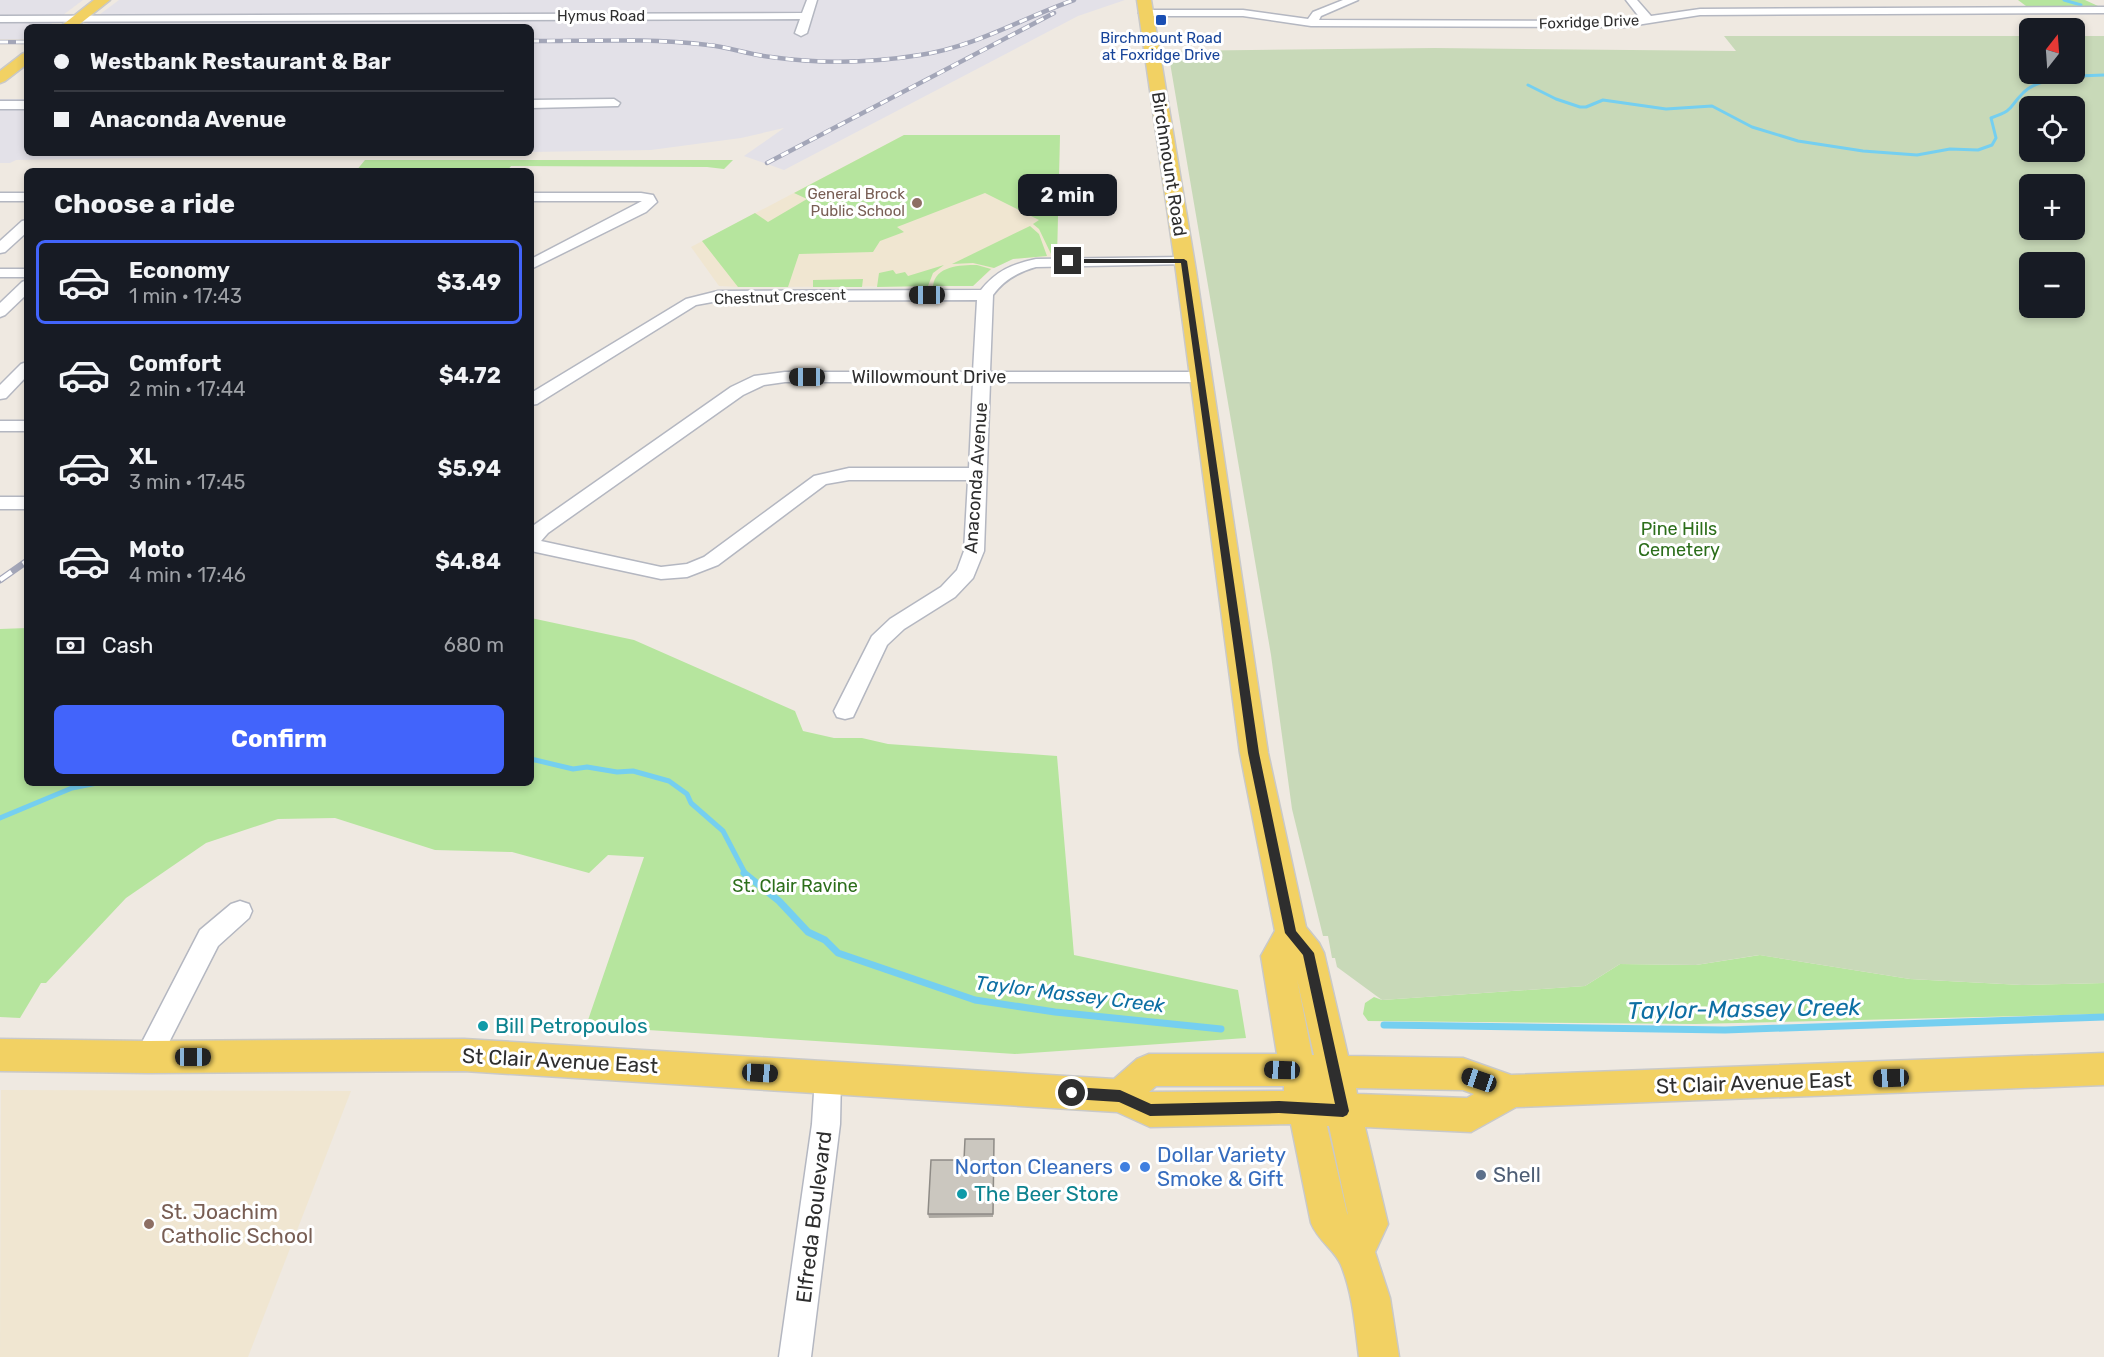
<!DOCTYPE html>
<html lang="en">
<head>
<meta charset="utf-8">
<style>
	body { margin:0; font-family:Rubik,sans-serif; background:#20242c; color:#f1f3f6; height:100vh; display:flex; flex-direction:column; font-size:22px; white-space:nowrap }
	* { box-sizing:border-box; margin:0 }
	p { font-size:20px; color:#9ea1a6 }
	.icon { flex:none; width:33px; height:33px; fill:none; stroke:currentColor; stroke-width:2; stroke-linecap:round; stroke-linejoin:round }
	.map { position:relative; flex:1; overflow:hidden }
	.panel { position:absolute; left:24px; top:168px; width:510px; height:618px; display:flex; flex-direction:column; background:#171b24; border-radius:9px; box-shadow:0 3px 9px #0003 }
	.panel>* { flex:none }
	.guide { position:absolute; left:24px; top:24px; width:510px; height:132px; border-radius:9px; box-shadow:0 3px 9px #0003; display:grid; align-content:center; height:132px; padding:0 30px; background:#171b24 }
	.needle { width:39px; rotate:17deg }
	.buttons { position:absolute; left:2019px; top:18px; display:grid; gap:12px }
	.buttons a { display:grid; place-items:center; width:66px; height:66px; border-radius:9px; background:#171b24; box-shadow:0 3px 9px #0003; font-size:30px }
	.end { position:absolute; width:27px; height:27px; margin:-14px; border:8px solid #2e2e2e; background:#fff; box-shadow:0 0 0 3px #fff }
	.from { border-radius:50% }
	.bubble { position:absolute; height:42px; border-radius:9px; background:#171b24; box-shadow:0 3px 9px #0003; font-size:20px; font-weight:700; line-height:42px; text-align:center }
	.car { position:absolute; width:18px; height:36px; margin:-18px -9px; border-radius:8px; box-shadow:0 0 4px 2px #0007; background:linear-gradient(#222 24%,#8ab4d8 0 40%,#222 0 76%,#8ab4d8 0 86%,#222 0) }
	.guide b { display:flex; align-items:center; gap:21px; height:57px; font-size:22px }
	.guide b+b { border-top:2px solid #363941 }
	.guide i { width:15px; height:15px; background:#f1f3f6 }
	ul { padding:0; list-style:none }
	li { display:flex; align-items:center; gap:18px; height:84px; margin:0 12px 9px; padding:0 18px; border:3px solid transparent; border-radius:9px }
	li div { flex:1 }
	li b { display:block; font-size:22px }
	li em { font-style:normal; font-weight:700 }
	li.selected { border-color:#4264fb }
	li>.icon { width:54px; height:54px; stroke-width:1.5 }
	h2 { padding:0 30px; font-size:27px; line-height:72px }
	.pay { display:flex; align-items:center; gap:15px; height:66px; padding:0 30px; font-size:22px }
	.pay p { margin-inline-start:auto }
	.button { display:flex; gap:12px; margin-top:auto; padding:12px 30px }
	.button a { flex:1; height:69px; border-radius:9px; background:#4264fb; color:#fff; font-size:24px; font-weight:700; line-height:69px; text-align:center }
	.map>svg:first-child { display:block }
	.industrial { fill:#e3e1e8 }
	.education { fill:#f0e6d1 }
	.green { fill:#b6e59e }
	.cemetery { fill:#c8d9b8; fill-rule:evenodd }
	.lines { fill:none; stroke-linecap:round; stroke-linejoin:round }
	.stream-far2 { stroke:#75cff0; stroke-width:3 }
	.stream-far1 { stroke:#75cff0; stroke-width:5 }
	.stream { stroke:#75cff0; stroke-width:7 }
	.minor-casing { stroke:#b4b7c1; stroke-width:3 }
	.major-casing { stroke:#c9c9c9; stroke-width:3 }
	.minor { fill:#fff; fill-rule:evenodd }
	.major { fill:#f2d163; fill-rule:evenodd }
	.rail-far1-casing { stroke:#a3a6b8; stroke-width:4.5 }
	.rail-casing { stroke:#a3a6b8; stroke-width:7 }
	.rail-far1 { stroke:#fff; stroke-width:3; stroke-dasharray:8; stroke-linecap:butt }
	.rail { stroke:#fff; stroke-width:4.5; stroke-dasharray:14; stroke-linecap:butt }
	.wall { fill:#afaba4 }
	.building { fill:#cbc7bf; stroke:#8e8b86; stroke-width:1.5 }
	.route { fill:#2e2e2e }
	.transit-dot { fill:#1a4fb4; stroke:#fff; stroke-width:2 }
	.education-dot { fill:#8d6e63; stroke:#fff; stroke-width:2 }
	.culture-dot { fill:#0f9aa8; stroke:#fff; stroke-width:2 }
	.shop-dot { fill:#3f7fe0; stroke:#fff; stroke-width:2 }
	.service-dot { fill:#5c6f8a; stroke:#fff; stroke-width:2 }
	.labels { text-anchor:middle; stroke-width:6; stroke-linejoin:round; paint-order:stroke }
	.far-street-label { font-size:15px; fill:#2e2e2e; stroke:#fff }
	.far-transit-label { font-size:15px; fill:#164399; stroke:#fff }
	.far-education-label { font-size:15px; fill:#785e54; stroke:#fff; text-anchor:end }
	.street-label { font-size:18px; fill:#2e2e2e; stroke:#fff }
	.park-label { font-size:18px; fill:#2c6e1b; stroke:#fff }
	.water-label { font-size:20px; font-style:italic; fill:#0d6fa3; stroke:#fff }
	.near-culture-label { font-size:21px; fill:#0d838f; stroke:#fff; text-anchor:start }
	.near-street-label { font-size:21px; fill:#2e2e2e; stroke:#fff }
	.near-shop-label { font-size:21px; fill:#366cbe; stroke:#fff; text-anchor:start }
	.near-service-label { font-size:21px; fill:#4e5e75; stroke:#fff; text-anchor:start }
	.near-education-label { font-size:21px; fill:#785e54; stroke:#fff; text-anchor:start }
	.near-water-label { font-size:24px; font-style:italic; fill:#0d6fa3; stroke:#fff }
</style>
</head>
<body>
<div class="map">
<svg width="2104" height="1357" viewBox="0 0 2104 1357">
	<rect width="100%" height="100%" fill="#efe9e1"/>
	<g class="industrial">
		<path d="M0,0H83L47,27H27V39H0Z"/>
		<path d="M119,0H1125L1078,16L784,170L744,156L784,128L741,138L651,150L531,152V27H83Z"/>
		<path d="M0,99H27V153H437L16,160L10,163H0Z"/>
	</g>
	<g class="education">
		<path d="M904,135H1060L1057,256L1013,259L992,269L973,286L738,287L719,286L691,247Z"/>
		<path d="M1,1090L351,1091L248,1357H0Z"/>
	</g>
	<g class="green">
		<path d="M2018,0H2085L2098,6H2026Z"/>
		<path d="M904,135H1060L1057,256H1052L1039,229L1033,224L1039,220L985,193L897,227L904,232L880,241L873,252L799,254L788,287H738L702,241L755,213L768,222L807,199L794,193Z"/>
		<path d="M365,160H733L724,169L707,167L511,166L507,171H356Z"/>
		<path d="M1030,226L1039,234L1047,256L1013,259L994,268L973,263L952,264Z"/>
		<path d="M944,265L933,273L928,286L877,287L879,273L893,270L896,274L905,272L908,276Z"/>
		<path d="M977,265L991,269L973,286H933C935,266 960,265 977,265Z"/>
		<path d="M863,279L862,287H813V280Z"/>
		<path d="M531,618L634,640L795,711L803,731L834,738H862L888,744L1057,756L1074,955L1238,990L1246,1038L1015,1054L586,1026L644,857L608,855L589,873L512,852L435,850L335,818L278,819L206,843L126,898L46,983H41L20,1018L0,1017V629L27,628V783H531Z"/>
		<path d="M1760,955L1910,979L2022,985L2104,983V1014L1695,1024L1368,1021L1363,1014L1365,1003L1374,997L1382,1000L1585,986L1620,964L1696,965Z"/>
	</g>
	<path class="cemetery" d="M1724,36H2029L2030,74H2074L2075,36H2104V983L2022,985L1910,979L1759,955L1696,965L1620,964L1585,986L1382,1000L1337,967L1335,958H1332L1328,936H1323L1292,809L1271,655L1168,51L1435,48L1736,51ZM2030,106H2074V152H2030ZM2030,184H2074V230H2030ZM2030,262H2074V308H2030Z"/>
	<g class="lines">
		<g class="stream-far2">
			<path d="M2064,0L2081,5"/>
			<path d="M1528,85L1556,99L1580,107H1586L1603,100L1666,109L1712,106L1752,127L1798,141L1863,151L1917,155L1950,149L1978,150L1992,145L1996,138L1991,118C2016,109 2007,109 2023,93C2039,76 2082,76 2104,75"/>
		</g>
		<g class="stream-far1">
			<path d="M531,759L573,769L587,767L617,772L633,771L669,781L687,794L691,803L723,831L746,875"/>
			<path d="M0,818L72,788L97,783"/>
		</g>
		<g class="stream">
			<path d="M744,873L779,901L808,932L825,940L838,953L975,1000L1055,1012L1221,1029"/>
			<path d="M1384,1025L1725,1030L2104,1017"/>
		</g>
		<g class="minor-casing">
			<g id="minor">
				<path d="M807,0H817L807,33L801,36L795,33L800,19L0,22V16L802,13Z"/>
				<path d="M1343,0H1358L1321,16L1319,20L1624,21L1640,18L1626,0H1637L1651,16L1700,9L2104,7V13L1700,15L1624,27L1311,26L1243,16H1145L1139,13L1145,10H1243L1308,19L1313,12Z"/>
				<path d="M614,99L620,103L618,106L531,108V100Z"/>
				<rect x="0" y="101" width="27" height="8"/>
				<rect x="0" y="193" width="27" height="8"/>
				<path d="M531,193H641L653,195L657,202L646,212L531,269V259L642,201H531Z"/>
				<path d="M27,220V232L5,252L0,253V241L22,221Z"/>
				<path d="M1184,257L1189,258L1191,261L1189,264L1036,267C1018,272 1004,280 993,295L990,372H1200L1208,377L1200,382H990L984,551L973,578L955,597L904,629L887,645L853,717L845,719L837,717L834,711L872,636L890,619L941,587L957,570L964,551L968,480H849L826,484L718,565L687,577L661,579L531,551V529L534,525L731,387L754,376L785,372H973L977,300L718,301L696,305L537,404L531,405V393L686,299L718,291L981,290C996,271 1012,264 1036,259ZM785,382H973L969,468H849L814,476L704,557L687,564L661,567L541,541L548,533L743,395L764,385Z"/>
				<rect x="0" y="269" width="27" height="8"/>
				<path d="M27,280V294L5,315L0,317V303L22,282Z"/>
				<path d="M27,362V376L6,398L0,399V385L21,364Z"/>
				<rect x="0" y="421" width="27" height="10"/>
				<rect x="0" y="497" width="27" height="12"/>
				<path d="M240,901L249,904L252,911L249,918L218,946L157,1066L148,1069L139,1066L135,1057L139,1048L200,930L231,904Z"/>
				<path d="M828,1065L838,1068L841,1077L840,1124L811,1357H779L812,1124L815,1077L818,1068Z"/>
			</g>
		</g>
		<g class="major-casing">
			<g id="major">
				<path d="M94,0H110L76,27H60Z"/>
				<path d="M1137,0H1151L1196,271L1268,753L1306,927L1319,943L1324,953L1348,1056L1463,1058L1511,1075L2104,1053V1085L1516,1107L1471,1132L1365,1127L1388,1224L1375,1252L1390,1298L1399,1357H1359C1355,1326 1353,1294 1341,1265C1335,1250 1319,1242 1311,1223L1291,1124L1150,1127L1117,1112L464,1071L148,1073L0,1071V1039L148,1041L464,1039L1114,1079L1137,1059L1149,1054H1277L1261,956L1275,931L1240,753L1176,271ZM1297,979L1314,1055H1312ZM1156,1086H1284V1091L1149,1092ZM1356,1088L1463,1090L1474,1094L1467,1098L1357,1094ZM1327,1126H1329L1348,1215L1347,1213Z"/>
				<path d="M27,52V64L5,81L0,83V71L22,54Z"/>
			</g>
		</g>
		<use href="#minor" class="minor"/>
		<use href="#major" class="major"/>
		<g class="rail-far1-casing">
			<g id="rail-far1">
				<path d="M531,41C590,41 650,38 708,45C729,47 750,55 771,57C820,64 871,63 920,55C975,47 1022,18 1074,0"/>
				<path d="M0,42H27"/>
				<path d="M767,163L1054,13"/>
			</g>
		</g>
		<g class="rail-casing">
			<path id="rail" d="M0,580L27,561"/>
		</g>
		<use href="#rail-far1" class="rail-far1"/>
		<use href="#rail" class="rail"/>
	</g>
	<path class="wall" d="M994,1139L993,1217L929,1218L928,1214Z"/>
	<path class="building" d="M965,1139H994L993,1214H928L931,1160H964Z"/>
	<path class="route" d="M1066,259H1184L1187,261L1259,753L1296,931L1314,953L1349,1111L1347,1115L1343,1117L1279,1113L1150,1116L1119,1102L1072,1099L1066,1093L1072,1087L1120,1090L1151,1104L1279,1101L1335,1104L1303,955L1285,933L1248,753L1181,263H1068Z"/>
	<rect class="transit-dot" x="1155" y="14" width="12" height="12" rx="3"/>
	<g class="education-dot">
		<circle cx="917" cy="203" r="6"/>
		<circle cx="149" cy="1224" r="6"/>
	</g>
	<g class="culture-dot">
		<circle cx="483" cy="1026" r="6"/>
		<circle cx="962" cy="1194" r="6"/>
	</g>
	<g class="shop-dot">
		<circle cx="1125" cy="1167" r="6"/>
		<circle cx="1145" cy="1167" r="6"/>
	</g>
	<circle class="service-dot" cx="1481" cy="1175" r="6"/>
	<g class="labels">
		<g class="far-street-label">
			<text x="601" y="21">Hymus Road</text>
			<text transform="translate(1589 22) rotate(-2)" y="5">Foxridge Drive</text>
			<text transform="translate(780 297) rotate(-2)" y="5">Chestnut Crescent</text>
		</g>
		<g class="far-transit-label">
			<text x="1161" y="43">Birchmount Road<tspan x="1161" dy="17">at Foxridge Drive</tspan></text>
		</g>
		<g class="far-education-label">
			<text x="905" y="199">General Brock<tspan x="905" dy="17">Public School</tspan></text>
		</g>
		<g class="street-label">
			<text transform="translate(1169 164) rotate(81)" y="6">Birchmount Road</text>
			<text x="929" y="383">Willowmount Drive</text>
			<text transform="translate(976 478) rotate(-86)" y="6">Anaconda Avenue</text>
		</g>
		<g class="park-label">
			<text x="1679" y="535">Pine Hills<tspan x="1679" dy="21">Cemetery</tspan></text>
			<text x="795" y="892">St. Clair Ravine</text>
		</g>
		<g class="water-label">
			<text transform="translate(1070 994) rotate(7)" y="7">Taylor Massey Creek</text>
		</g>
		<g class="near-culture-label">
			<text x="495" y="1033">Bill Petropoulos</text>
			<text x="974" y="1201">The Beer Store</text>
		</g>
		<g class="near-street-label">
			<text transform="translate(560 1061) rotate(3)" y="7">St Clair Avenue East</text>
			<text transform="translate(1754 1083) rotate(-2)" y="7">St Clair Avenue East</text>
			<text transform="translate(814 1217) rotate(-83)" y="7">Elfreda Boulevard</text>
		</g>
		<g class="near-shop-label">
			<text x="1157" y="1162">Dollar Variety<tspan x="1157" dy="24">Smoke &amp; Gift</tspan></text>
			<text x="1113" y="1174" text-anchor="end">Norton Cleaners</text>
		</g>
		<g class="near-service-label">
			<text x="1493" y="1182">Shell</text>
		</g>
		<g class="near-education-label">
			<text x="161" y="1219">St. Joachim<tspan x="161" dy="24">Catholic School</tspan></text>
		</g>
		<g class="near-water-label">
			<text transform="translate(1744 1009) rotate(-1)" y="8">Taylor-Massey Creek</text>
		</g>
	</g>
</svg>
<div class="buttons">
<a><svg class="needle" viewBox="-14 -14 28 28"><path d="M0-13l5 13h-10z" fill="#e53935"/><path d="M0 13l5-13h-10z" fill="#9ea1a6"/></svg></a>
<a><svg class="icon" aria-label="locate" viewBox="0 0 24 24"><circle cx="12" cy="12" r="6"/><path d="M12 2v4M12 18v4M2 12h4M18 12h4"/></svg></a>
<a>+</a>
<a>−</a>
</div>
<i class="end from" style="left:1072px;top:1093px"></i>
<i class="end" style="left:1068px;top:261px"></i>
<div class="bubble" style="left:1018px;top:174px;width:99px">2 min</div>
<i class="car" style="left:927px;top:295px;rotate:270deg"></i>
<i class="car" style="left:807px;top:377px;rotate:270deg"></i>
<i class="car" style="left:193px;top:1057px;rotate:90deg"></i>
<i class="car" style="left:1282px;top:1070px;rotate:272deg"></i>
<i class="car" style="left:760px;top:1073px;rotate:93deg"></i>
<i class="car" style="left:1891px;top:1078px;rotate:268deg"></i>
<i class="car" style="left:1479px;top:1080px;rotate:289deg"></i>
<div class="guide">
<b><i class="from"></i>Westbank Restaurant &amp; Bar</b>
<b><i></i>Anaconda Avenue</b>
</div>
<section class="panel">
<h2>Choose a ride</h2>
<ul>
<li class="selected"><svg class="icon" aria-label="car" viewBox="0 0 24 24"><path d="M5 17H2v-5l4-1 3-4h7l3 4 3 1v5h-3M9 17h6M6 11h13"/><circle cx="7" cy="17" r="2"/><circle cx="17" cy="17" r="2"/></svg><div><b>Economy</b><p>1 min · 17:43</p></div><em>$3.49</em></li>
<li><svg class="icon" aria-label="car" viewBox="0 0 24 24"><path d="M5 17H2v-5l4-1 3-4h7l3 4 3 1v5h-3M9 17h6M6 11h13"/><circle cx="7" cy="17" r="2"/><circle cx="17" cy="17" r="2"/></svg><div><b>Comfort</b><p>2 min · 17:44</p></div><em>$4.72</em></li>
<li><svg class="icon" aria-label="car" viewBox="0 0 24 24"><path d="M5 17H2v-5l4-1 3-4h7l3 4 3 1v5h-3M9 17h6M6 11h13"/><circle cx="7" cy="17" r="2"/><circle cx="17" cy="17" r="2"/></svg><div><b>XL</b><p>3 min · 17:45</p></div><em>$5.94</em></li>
<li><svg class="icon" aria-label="car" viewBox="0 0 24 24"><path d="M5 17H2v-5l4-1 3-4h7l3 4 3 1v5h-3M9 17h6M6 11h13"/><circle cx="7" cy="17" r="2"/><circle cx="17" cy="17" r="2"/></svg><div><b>Moto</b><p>4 min · 17:46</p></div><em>$4.84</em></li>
</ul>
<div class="pay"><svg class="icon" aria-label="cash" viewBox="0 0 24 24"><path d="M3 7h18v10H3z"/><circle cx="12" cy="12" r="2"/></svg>Cash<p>680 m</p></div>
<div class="button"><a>Confirm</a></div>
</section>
</div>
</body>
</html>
